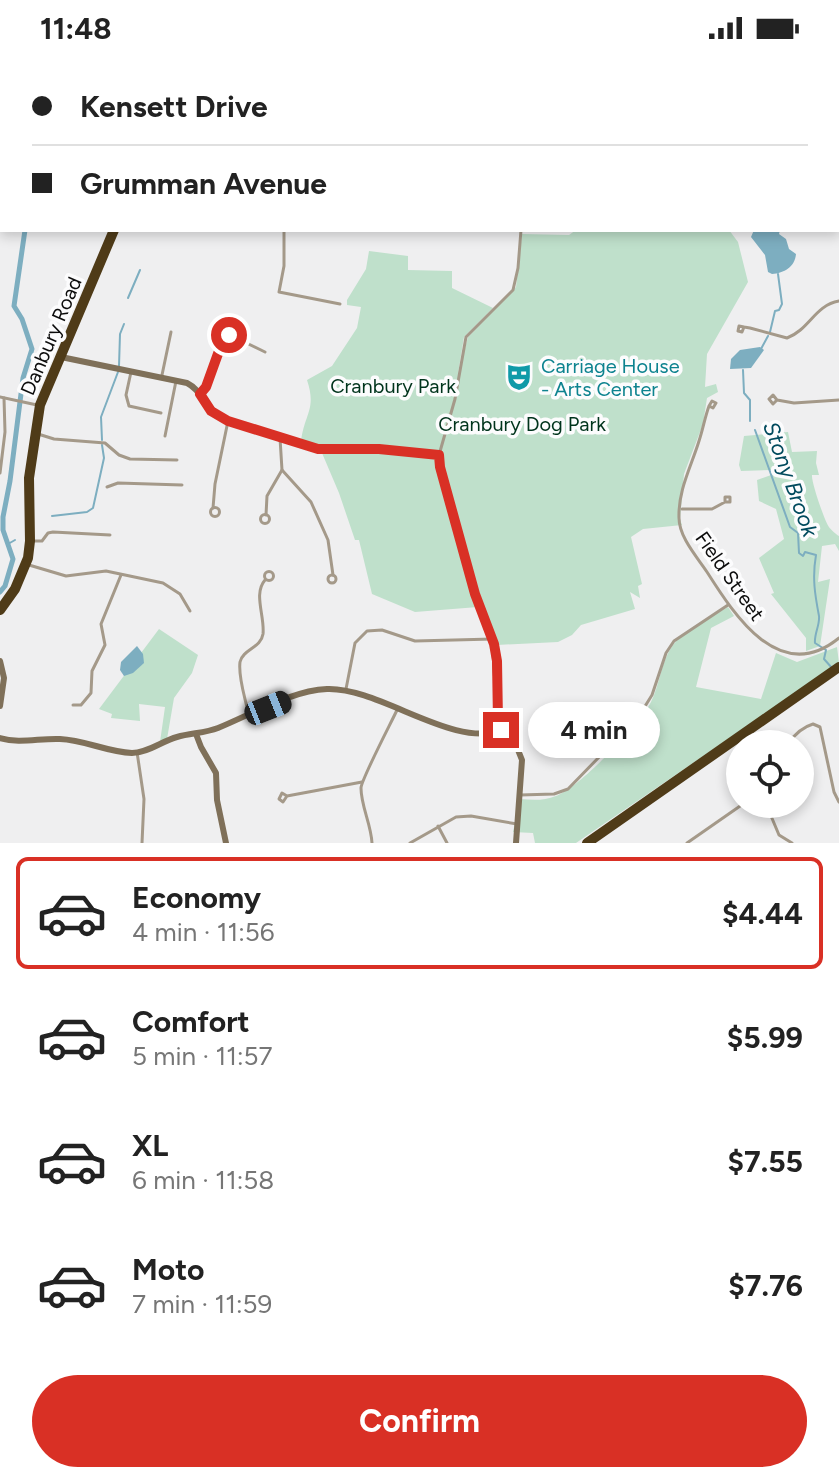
<!DOCTYPE html>
<html lang="en">
<head>
<meta charset="utf-8">
<style>
	body { margin:0; font-family:Figtree,sans-serif; background:#f6f6f6; color:#222; height:100vh; display:flex; flex-direction:column; font-size:30px; white-space:nowrap }
	* { box-sizing:border-box; margin:0 }
	p { font-size:26px; color:#767676 }
	.icon { flex:none; width:44px; height:44px; fill:none; stroke:currentColor; stroke-width:2; stroke-linecap:round; stroke-linejoin:round }
	.map { position:relative; height:787px; overflow:hidden }
	.panel { display:flex; flex-direction:column; background:#fff; flex:1 }
	.panel>* { flex:none }
	.banner { position:absolute; left:0px; top:0px; width:840px; height:176px; box-shadow:0 4px 12px #0003; display:grid; align-content:center; height:176px; padding:0 32px; background:#fff }
	.tools { position:absolute; left:726px; top:674px; display:grid; gap:16px }
	.tools a { display:grid; place-items:center; width:88px; height:88px; border-radius:50%; background:#fff; box-shadow:0 4px 12px #0003; font-size:40px }
	.end { position:absolute; width:36px; height:36px; margin:-18px; border:10px solid #d93025; background:#fff; box-shadow:0 0 0 4px #fff }
	.from { border-radius:50% }
	.bubble { position:absolute; height:56px; border-radius:28px; background:#fff; box-shadow:0 4px 12px #0003; font-size:26px; font-weight:700; line-height:56px; text-align:center }
	.car { position:absolute; width:24px; height:48px; margin:-24px -12px; border-radius:10px; box-shadow:0 0 6px 2px #0007; background:linear-gradient(#222 24%,#8ab4d8 0 40%,#222 0 76%,#8ab4d8 0 86%,#222 0) }
	.banner b { display:flex; align-items:center; gap:28px; height:76px; font-size:30px }
	.banner b+b { border-top:2px solid #e0e0e0 }
	.banner i { width:20px; height:20px; background:#222 }
	ul { padding:14px 0 0; list-style:none }
	li { display:flex; align-items:center; gap:24px; height:112px; margin:0 16px 12px; padding:0 16px; border:4px solid transparent; border-radius:12px }
	li div { flex:1 }
	li b { display:block; font-size:30px }
	li em { font-style:normal; font-weight:700 }
	li.on { border-color:#d93025 }
	li>.icon { width:72px; height:72px; stroke-width:1.5 }
	.button { display:flex; gap:16px; margin-top:auto; padding:16px 32px }
	.button a { flex:1; height:92px; border-radius:48px; background:#d93025; color:#fff; font-size:32px; font-weight:700; line-height:92px; text-align:center }
	.status { display:flex; justify-content:space-between; align-items:center; height:56px; padding:0 40px; background:#fff; direction:ltr }
	.status svg { height:22px; fill:currentColor }
	.map>svg:first-child { display:block }
	.green { fill:#bfe0cb }
	.water { fill:#7daec0 }
	.lines { fill:none; stroke-linecap:round; stroke-linejoin:round }
	.stream { stroke:#7daec0; stroke-width:2 }
	.river { stroke:#7daec0; stroke-width:5 }
	.street { stroke:#a49989; stroke-width:3 }
	.secondary { stroke:#7f7059; stroke-width:6 }
	.highway { stroke:#4f3b18; stroke-width:10 }
	.rail-casing { stroke:#888; stroke-width:5 }
	.rail { stroke:#fcfcfd; stroke-width:2; stroke-dasharray:6; stroke-linecap:butt }
	.route { stroke:#d93025; stroke-width:10 }
	.labels { text-anchor:middle; stroke-width:7; stroke-linejoin:round; paint-order:stroke }
	.street-label { font-size:20px; fill:#0c0c0c; stroke:#fcfcfd }
	.culture-label { font-size:20px; fill:#0d838f; stroke:#fcfcfd; text-anchor:start }
	.park-label { font-size:20px; fill:#00341c; stroke:#fcfcfd }
	.water-label { font-size:22px; font-style:italic; fill:#004a5d; stroke:#fcfcfd }
</style>
</head>
<body>
<div class="status"><b>11:48</b><svg viewBox="0 0 49 12"><path d="M0 12V9h3v3zM5 12V6h3v6zM10 12V3h3v9zM15 12V0h3v12zM26 1h20v11H26zM47 4h2v5h-2z"/></svg></div>
<div class="map">
<svg width="839" height="787" viewBox="0 0 839 787">
	<rect width="100%" height="100%" fill="#efeff0"/>
	<g class="green">
		<path d="M576,174H729L738,186L748,226L707,298L705,331L716,328L718,336L707,342L703,368L684,418L680,463L682,469L643,473L631,481L642,528L638,530L640,542L630,536L635,553L581,569L572,579L558,586L497,589L480,548L478,551L415,556L372,538L359,484H355L339,437L322,397L323,392L301,386C304,358 317,354 307,324L332,310L357,272L361,251L347,249V244L366,213L369,195L408,200V214L452,215V232L493,252L464,281L458,318L468,281L516,231L522,178L569,179Z"/>
		<path d="M788,376L792,396L817,395L816,407L819,419H812C811,426 825,466 829,471C830,473 837,479 839,480V495L835,488L822,490L818,526L830,523L820,590L806,595V582L771,538L774,537L759,502L784,483L776,453L759,445L757,424L774,418L771,414L741,415L739,409L744,380Z"/>
		<path d="M728,551L734,560L711,572L696,631L761,643L776,597L797,606L837,591L839,607L576,787H535L533,777L513,776L520,743C532,744 544,745 556,740C580,731 639,669 651,646C660,628 661,605 673,589C686,572 710,562 728,551Z"/>
		<path d="M159,573L198,599L192,617L174,642L167,683L160,686L165,651L139,648L140,665L111,662L112,658L99,653Z"/>
	</g>
	<g class="water">
		<path d="M754,174H780L779,178L786,183L789,193L796,198C795,211 784,217 772,218L768,216L765,199L751,181Z"/>
		<path d="M760,291L764,294L751,312L730,313L731,303L740,294Z"/>
		<path d="M137,590L143,598L144,607L133,617L124,620L120,614L121,606Z"/>
	</g>
	<g class="lines">
		<g class="stream">
			<path d="M234,2L235,0"/>
			<path d="M754,2L755,0"/>
			<path d="M128,242L140,214"/>
			<path d="M770,276L775,255L779,254L782,248L778,218"/>
			<path d="M761,293L768,280"/>
			<path d="M119,310L120,278L124,268"/>
			<path d="M743,314L744,337L750,344V365"/>
			<path d="M755,374L790,471L798,477L799,497L803,500L805,496L816,499C812,522 815,539 819,560C820,569 814,578 815,587L826,594L824,603L832,612"/>
			<path d="M102,384L101,361L118,316"/>
			<path d="M52,460L87,456L93,452L104,402L102,389"/>
			<path d="M8,488L15,484"/>
		</g>
		<g class="river">
			<path d="M114,2V0"/>
			<path d="M0,536L5,530L13,503L3,474V461L10,425L23,322L32,293L22,263L14,250L25,174"/>
		</g>
		<g class="street">
			<path d="M446,0V2"/>
			<path d="M811,0V2"/>
			<path d="M209,2V0"/>
			<path d="M319,2V0"/>
			<path d="M386,2V0"/>
			<path d="M552,2V0"/>
			<path d="M719,2L720,0"/>
			<path d="M834,2V0"/>
			<path d="M838,127H839"/>
			<path d="M284,174V210L279,236L340,248"/>
			<path d="M744,271L739,270L738,275L742,276L744,271L750,272L787,282C809,274 815,249 839,245"/>
			<path d="M131,316L126,339L129,350L161,357"/>
			<path d="M162,319L171,276"/>
			<path d="M200,337L206,331L225,279L232,280L265,296"/>
			<path d="M0,341L37,349"/>
			<path d="M777,344L773,348L769,343L773,339L777,344L794,347L839,344"/>
			<path d="M709,350L712,345L716,347L713,352L709,350C705,361 703,373 699,385C691,411 678,434 679,462C679,481 697,501 707,516C735,560 780,630 839,582"/>
			<path d="M38,378L54,383L105,387L119,399L130,403L177,404"/>
			<path d="M165,380L176,325"/>
			<path d="M280,382L282,414L311,446L328,484L333,519"/>
			<path d="M439,399L455,343L466,281L513,234L518,212L521,174"/>
			<path d="M0,417L5,376L4,342"/>
			<path d="M107,431L118,427L182,429"/>
			<circle cx="215" cy="456" r="4.5"/>
			<path d="M213,452L215,428L228,365"/>
			<path d="M682,453H712L725,446V441H730V446H725"/>
			<circle cx="265" cy="463" r="4.5"/>
			<path d="M266,459L267,440L282,414"/>
			<path d="M34,485H42L48,477L53,476L110,479"/>
			<path d="M29,509L66,520L106,515L163,527L180,538L190,555"/>
			<circle cx="269" cy="520" r="4.5"/>
			<circle cx="332" cy="523" r="4"/>
			<path d="M346,633L355,587L367,575L382,574L415,585L493,583"/>
			<path d="M73,649H81L91,637L92,615L105,589L101,568L121,519"/>
			<path d="M248,656C245,641 238,621 240,606C243,593 261,592 263,578C265,560 253,538 265,524"/>
			<path d="M788,688C794,679 803,671 813,668L820,671L834,736L839,746"/>
			<path d="M137,696L144,743L142,787"/>
			<path d="M520,739L554,738L568,733L639,660L652,639L666,597L674,585L728,549"/>
			<path d="M287,740L283,746L279,743L282,737L287,740L362,726"/>
			<path d="M766,748L779,779L792,787"/>
			<path d="M438,770L447,787"/>
			<path d="M372,787C371,768 361,750 361,732C361,724 392,665 398,652"/>
			<path d="M410,787L456,761L471,760L517,768"/>
			<path d="M687,787L743,748"/>
		</g>
		<g class="secondary">
			<path d="M590,2L595,0"/>
			<path d="M61,301L187,327C203,335 206,353 222,362L318,393H379L439,399L440,411L475,538L494,588L499,670L518,694L522,704L516,787"/>
			<path d="M0,605L4,622L0,650"/>
			<path d="M196,678L201,691L216,717L217,744L226,787"/>
			<path d="M0,682C19,688 40,682 60,683C85,684 107,696 132,697C148,697 162,685 177,681C191,677 205,677 218,672C250,659 293,634 327,633C379,631 454,693 501,674"/>
		</g>
		<g class="highway">
			<path d="M131,0L132,2"/>
			<path d="M0,554L15,533L28,502L30,485L29,422L40,349L114,174"/>
			<path d="M587,787L839,611"/>
		</g>
		<g class="rail-casing">
			<g id="rail">
				<path d="M6,2V0"/>
				<path d="M0,161L2,99"/>
			</g>
		</g>
		<use href="#rail" class="rail"/>
	</g>
	<g class="lines">
		<path class="route" d="M229,279L224,281L206,331L200,338L211,355L228,365L318,393H379L439,399L440,411L475,538L494,588L497,605L498,665L501,674"/>
	</g>
	<defs>
		<g id="theatre-bare" transform="scale(2.16)"><path d="M-5-5.5Q0-4 5-5.5V0Q5 5 0 6Q-5 5-5 0ZM-3.3-2.5H-1v1.5H-3.3ZM1-2.5H3.3v1.5H1ZM-2.8 1Q0 5.5 2.8 1Z" fill="#0f9aa8" stroke="#fcfcfd" stroke-width="2.5" paint-order="stroke"/></g>
	</defs>
	<g fill-rule="evenodd">
		<use href="#theatre-bare" x="519" y="321"/>
	</g>
	<g class="labels">
		<g class="street-label">
			<text transform="translate(51 280) rotate(-67)" y="7">Danbury Road</text>
			<text transform="translate(730 520) rotate(55)" y="7">Field Street</text>
		</g>
		<g class="culture-label">
			<text x="541" y="317">Carriage House<tspan x="541" dy="23">- Arts Center</tspan></text>
		</g>
		<g class="park-label">
			<text x="393" y="337">Cranbury Park</text>
			<text x="522" y="375">Cranbury Dog Park</text>
		</g>
		<g class="water-label">
			<text transform="translate(791 423) rotate(70)" y="8">Stony Brook</text>
		</g>
	</g>
</svg>
<div class="tools">
<a><svg class="icon" aria-label="locate" viewBox="0 0 24 24"><circle cx="12" cy="12" r="6"/><path d="M12 2v4M12 18v4M2 12h4M18 12h4"/></svg></a>
</div>
<i class="end from" style="left:229px;top:279px"></i>
<i class="end" style="left:501px;top:674px"></i>
<div class="bubble" style="left:528px;top:646px;width:132px">4 min</div>
<i class="car" style="left:268px;top:652px;rotate:68deg"></i>
<div class="banner">
<b><i class="from"></i>Kensett Drive</b>
<b><i></i>Grumman Avenue</b>
</div>
</div>
<section class="panel">
<ul>
<li class="on"><svg class="icon" aria-label="car" viewBox="0 0 24 24"><path d="M5 17H2v-5l4-1 3-4h7l3 4 3 1v5h-3M9 17h6M6 11h13"/><circle cx="7" cy="17" r="2"/><circle cx="17" cy="17" r="2"/></svg><div><b>Economy</b><p>4 min · 11:56</p></div><em>$4.44</em></li>
<li><svg class="icon" aria-label="car" viewBox="0 0 24 24"><path d="M5 17H2v-5l4-1 3-4h7l3 4 3 1v5h-3M9 17h6M6 11h13"/><circle cx="7" cy="17" r="2"/><circle cx="17" cy="17" r="2"/></svg><div><b>Comfort</b><p>5 min · 11:57</p></div><em>$5.99</em></li>
<li><svg class="icon" aria-label="car" viewBox="0 0 24 24"><path d="M5 17H2v-5l4-1 3-4h7l3 4 3 1v5h-3M9 17h6M6 11h13"/><circle cx="7" cy="17" r="2"/><circle cx="17" cy="17" r="2"/></svg><div><b>XL</b><p>6 min · 11:58</p></div><em>$7.55</em></li>
<li><svg class="icon" aria-label="car" viewBox="0 0 24 24"><path d="M5 17H2v-5l4-1 3-4h7l3 4 3 1v5h-3M9 17h6M6 11h13"/><circle cx="7" cy="17" r="2"/><circle cx="17" cy="17" r="2"/></svg><div><b>Moto</b><p>7 min · 11:59</p></div><em>$7.76</em></li>
</ul>
<div class="button"><a>Confirm</a></div>
</section>
</body>
</html>
